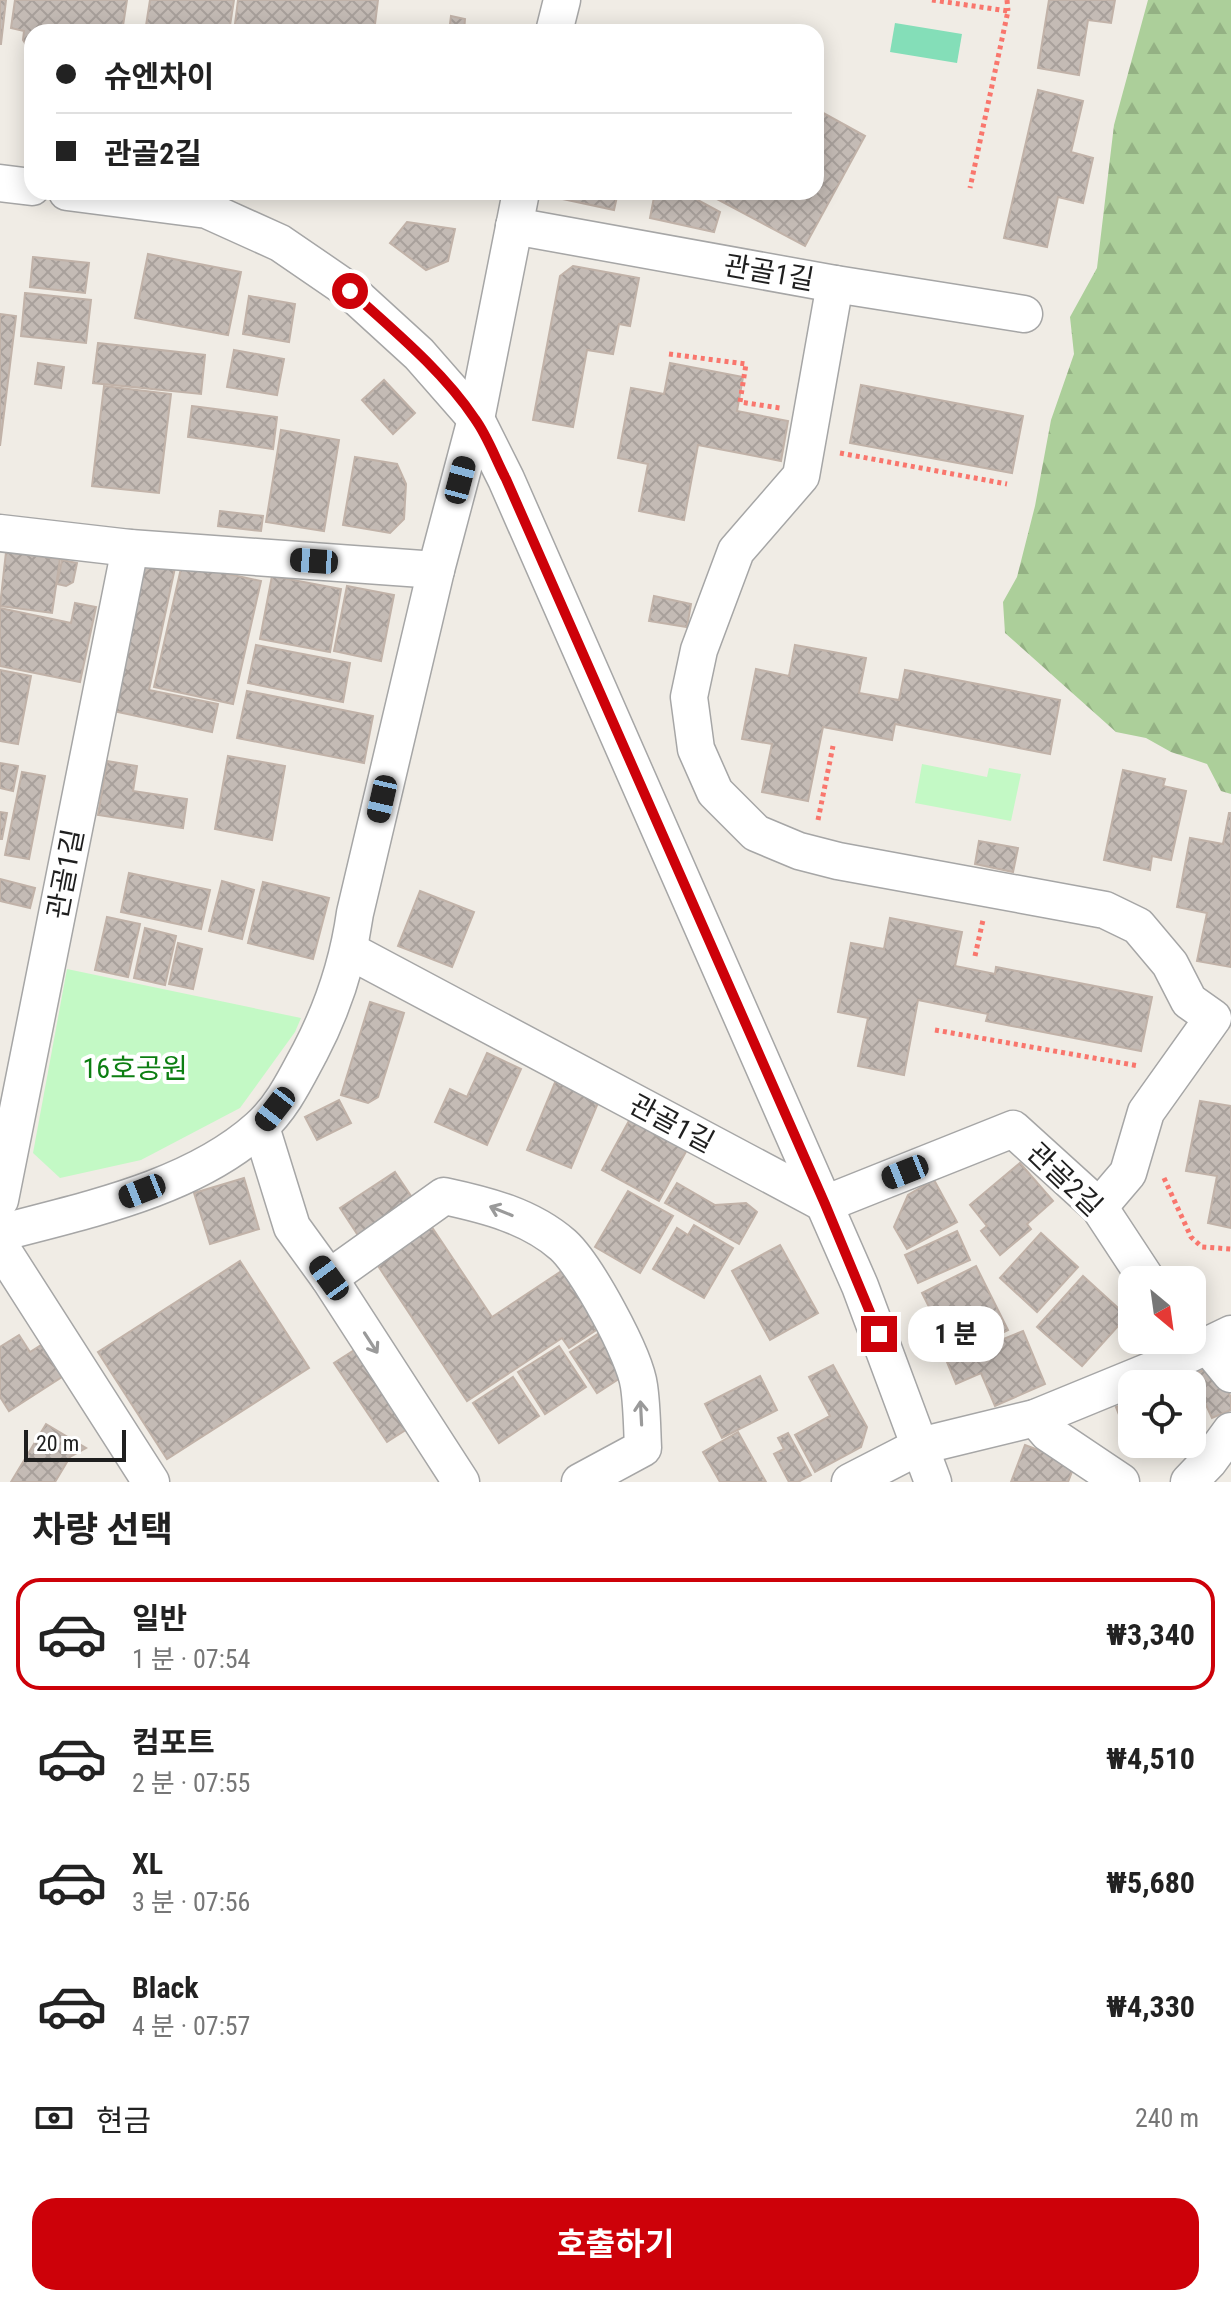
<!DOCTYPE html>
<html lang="ko">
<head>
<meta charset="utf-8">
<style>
	body { margin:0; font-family:"Roboto Condensed","Noto Sans KR",sans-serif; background:#f2f2f2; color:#222; height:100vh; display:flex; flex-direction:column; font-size:30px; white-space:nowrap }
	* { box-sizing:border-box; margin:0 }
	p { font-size:26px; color:#767676 }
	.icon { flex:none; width:44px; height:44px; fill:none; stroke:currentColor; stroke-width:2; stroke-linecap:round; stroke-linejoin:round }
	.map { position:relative; height:1482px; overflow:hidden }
	.side { display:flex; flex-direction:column; background:#fff; flex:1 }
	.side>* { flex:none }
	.guide { position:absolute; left:24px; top:24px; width:800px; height:176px; border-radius:24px; box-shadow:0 4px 20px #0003; display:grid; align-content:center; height:176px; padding:0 32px; background:#fff }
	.needle { width:52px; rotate:151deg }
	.tools { position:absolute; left:1118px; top:1266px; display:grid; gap:16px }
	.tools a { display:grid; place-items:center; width:88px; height:88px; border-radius:16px; background:#fff; box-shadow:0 4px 20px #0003; font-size:40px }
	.scale { position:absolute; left:24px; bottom:20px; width:102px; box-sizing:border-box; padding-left:8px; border:4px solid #1f1f1f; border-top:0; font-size:22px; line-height:28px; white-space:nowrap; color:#1f1f1f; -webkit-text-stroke:6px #fff; paint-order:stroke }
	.end { position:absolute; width:36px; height:36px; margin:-18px; border:10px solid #cd0109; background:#fff; box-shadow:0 0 0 4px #fff }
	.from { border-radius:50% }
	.bubble { position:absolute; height:56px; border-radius:24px; background:#fff; box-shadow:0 4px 20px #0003; font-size:26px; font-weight:700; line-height:56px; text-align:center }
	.car { position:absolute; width:24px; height:48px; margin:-24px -12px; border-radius:10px; box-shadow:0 0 6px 2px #0007; background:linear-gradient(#222 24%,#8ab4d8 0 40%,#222 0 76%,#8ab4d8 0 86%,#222 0) }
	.guide b { display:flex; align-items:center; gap:28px; height:76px; font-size:30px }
	.guide b+b { border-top:2px solid #e0e0e0 }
	.guide i { width:20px; height:20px; background:#222 }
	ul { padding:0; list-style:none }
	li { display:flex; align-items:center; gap:24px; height:112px; margin:0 16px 12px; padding:0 16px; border:4px solid transparent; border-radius:24px }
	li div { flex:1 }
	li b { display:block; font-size:30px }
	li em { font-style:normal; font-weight:700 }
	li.on { border-color:#cd0109 }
	li>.icon { width:72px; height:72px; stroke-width:1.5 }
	h2 { padding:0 32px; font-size:36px; line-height:96px }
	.pay { display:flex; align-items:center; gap:20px; height:88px; padding:0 32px; font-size:30px }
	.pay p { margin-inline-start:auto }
	.button { display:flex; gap:16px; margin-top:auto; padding:16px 32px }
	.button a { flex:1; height:92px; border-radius:24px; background:#cd0109; color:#fff; font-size:32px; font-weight:700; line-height:92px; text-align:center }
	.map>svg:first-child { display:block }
	.forest { fill:url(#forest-firs) }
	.park { fill:#c3f9c5 }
	.pitch { fill:#84deb8 }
	.building { fill:url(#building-cross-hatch); stroke:#c1b2a8; stroke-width:2 }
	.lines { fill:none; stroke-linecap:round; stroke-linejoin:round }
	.minor-casing { stroke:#a6a6a6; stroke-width:39 }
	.path { stroke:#f9766d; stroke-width:5; stroke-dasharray:4 4; stroke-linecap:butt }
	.minor { stroke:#fff; stroke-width:36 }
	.oneway { stroke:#9a9a9a }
	.route { stroke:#cd0109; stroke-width:10 }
	.labels { text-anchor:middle; stroke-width:8; stroke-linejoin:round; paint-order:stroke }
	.street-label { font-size:28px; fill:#1f1f1f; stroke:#fff }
	.park-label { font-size:28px; fill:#0c7e12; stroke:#fff }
</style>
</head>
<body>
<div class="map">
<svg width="1231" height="1482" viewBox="0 0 1231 1482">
	<defs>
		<pattern id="forest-firs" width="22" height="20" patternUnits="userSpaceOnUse" patternTransform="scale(2)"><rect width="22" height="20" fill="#accf9a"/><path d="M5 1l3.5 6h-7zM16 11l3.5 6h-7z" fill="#94b184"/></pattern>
		<pattern id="building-cross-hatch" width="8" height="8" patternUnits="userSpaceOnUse" patternTransform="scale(2)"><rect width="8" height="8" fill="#c4bbb5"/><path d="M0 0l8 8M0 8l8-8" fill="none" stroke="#a8a09b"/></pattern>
	</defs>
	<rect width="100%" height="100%" fill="#f0ece5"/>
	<path class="forest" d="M1148,0H1231V794L1221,791L1207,764L1171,752L1146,738L1116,732L1005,633L1003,602L1017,577L1035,506L1051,420L1074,354L1070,317L1097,268L1114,125Z"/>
	<g class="park">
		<path d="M922,764L987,777L989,768L1021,774L1011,821L915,803Z"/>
		<path d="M67,969L301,1018L295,1032L240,1108L141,1160L60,1178L33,1153Z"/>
	</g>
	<path class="pitch" d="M895,23L962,34L957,63L890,52Z"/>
	<g class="building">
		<path d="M0,0H6L1,44H0Z"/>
		<path d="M15,0H127L122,32H32V47L27,46L23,40L24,31L11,28Z"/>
		<path d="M150,0H234L229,32H145Z"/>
		<path d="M238,0H378L374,32H234Z"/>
		<path d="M1049,0H1115L1111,23L1088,20L1079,75L1038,68Z"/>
		<path d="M451,16L465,19L464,32H449Z"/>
		<path d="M1038,90L1083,101L1071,152L1093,158L1083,203L1058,197L1047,247L1004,238Z"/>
		<path d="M816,109L865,136L805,246L704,192H816Z"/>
		<path d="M308,192H330L322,197Z"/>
		<path d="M559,192H618L614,210L563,199Z"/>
		<path d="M655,192H683L720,212L714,232L650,218Z"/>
		<path d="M407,222L455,229L448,261L426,270L390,243Z"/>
		<path d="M148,254L241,272L228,335L135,318Z"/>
		<path d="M33,257L89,263L85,293L30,287Z"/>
		<path d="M573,266L639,278L630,326L619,324L613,354L587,350L573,427L533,420L560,276Z"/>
		<path d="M25,293L91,300L86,343L21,336Z"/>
		<path d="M249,296L295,304L289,342L243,334Z"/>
		<path d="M0,314L16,316L0,446Z"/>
		<path d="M98,343L205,355L201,394L93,383Z"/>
		<path d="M234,350L284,359L277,395L227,387Z"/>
		<path d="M38,363L64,367L61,388L35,384Z"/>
		<path d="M670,363L743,377L737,411L788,421L781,461L698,445L684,520L639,511L648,464L618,458L631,388L664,394Z"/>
		<path d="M384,380L415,413L393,434L362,400Z"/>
		<path d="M861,385L1023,416L1012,473L850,443Z"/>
		<path d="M104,386L171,394L159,493L92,486Z"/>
		<path d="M192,406L277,417L273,449L188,437Z"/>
		<path d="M281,430L339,440L324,531L266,522Z"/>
		<path d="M355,457L397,464L406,484L404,519L390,533L343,525Z"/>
		<path d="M220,511L263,516L261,531L218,526Z"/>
		<path d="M6,552L60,559L52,613L0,606Z"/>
		<path d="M146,556L176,563L149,690L218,704L212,732L113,711Z"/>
		<path d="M62,560L77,563L73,582L66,586L57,584Z"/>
		<path d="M182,564L261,581L233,704L154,687Z"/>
		<path d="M272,576L341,589L330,652L260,639Z"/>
		<path d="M347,586L394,595L381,661L334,651Z"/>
		<path d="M654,596L691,604L687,627L649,621Z"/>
		<path d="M75,603L96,607L80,682L0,666V608L71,623Z"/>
		<path d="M256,645L350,663L343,702L248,683Z"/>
		<path d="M795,645L866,658L859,693L899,700L905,670L1060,700L1050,754L895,724L892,740L823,727L808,801L762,792L772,744L742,739L756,669L789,676Z"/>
		<path d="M0,670L31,676L18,744L0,741Z"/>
		<path d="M247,691L373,716L364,763L237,738Z"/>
		<path d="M228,756L285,766L272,840L215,829Z"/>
		<path d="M107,761L137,766L133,791L187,799L183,828L98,815Z"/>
		<path d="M0,763L18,766L13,791L0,788Z"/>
		<path d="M1123,770L1165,779L1163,786L1186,791L1171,860L1152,856L1150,870L1104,860Z"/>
		<path d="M22,772L45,776L29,859L5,855Z"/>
		<path d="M0,812L7,813L2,839H0Z"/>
		<path d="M1229,813H1231V967L1197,961L1207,913L1177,907L1190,838L1223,844Z"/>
		<path d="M979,841L1018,848L1013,872L975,864Z"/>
		<path d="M129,873L210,890L201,929L121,912Z"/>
		<path d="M0,879L35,888L30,908L0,901Z"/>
		<path d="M222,881L254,890L242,939L209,931Z"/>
		<path d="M263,882L329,898L313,959L248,943Z"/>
		<path d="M420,891L474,912L452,967L398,946Z"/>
		<path d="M107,917L140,924L128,977L95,970Z"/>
		<path d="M890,918L962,932L955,966L995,974L996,967L1152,997L1141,1051L986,1021L988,1014L918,1000L904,1075L858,1066L868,1018L838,1012L851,943L884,949Z"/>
		<path d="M145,928L176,936L165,985L134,978Z"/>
		<path d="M178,943L202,949L193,989L169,984Z"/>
		<path d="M370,1002L404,1013L378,1097L368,1103L341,1095Z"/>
		<path d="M487,1053L521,1069L487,1145L435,1122L450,1089L467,1097Z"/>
		<path d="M556,1080L600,1098L571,1168L527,1150Z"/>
		<path d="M339,1100L351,1123L317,1140L305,1117Z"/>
		<path d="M1200,1101L1231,1106V1228L1208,1223L1217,1176L1186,1171Z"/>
		<path d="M631,1117L688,1148L659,1201L602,1170Z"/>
		<path d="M1020,1163L1053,1201L1027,1224L1031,1229L1000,1255L981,1231L987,1226L970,1205Z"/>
		<path d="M395,1172L492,1317L566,1268L604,1325L569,1348L562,1338L467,1401L340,1208Z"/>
		<path d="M244,1178L259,1229L210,1244L194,1193Z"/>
		<path d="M934,1180L957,1222L907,1249L894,1227L908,1195Z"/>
		<path d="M677,1183L715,1205L746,1203L757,1212L739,1244L665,1203Z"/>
		<path d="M628,1191L673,1216L640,1273L595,1247Z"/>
		<path d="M694,1225L733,1248L704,1298L653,1269L677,1228L688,1235Z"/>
		<path d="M957,1231L970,1260L918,1283L905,1255Z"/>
		<path d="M1041,1233L1078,1267L1037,1312L1000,1278Z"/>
		<path d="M780,1245L818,1313L770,1340L732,1271Z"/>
		<path d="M240,1261L309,1368L167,1459L98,1352Z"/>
		<path d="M976,1266L1008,1330L954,1357L922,1293Z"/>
		<path d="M1083,1276L1127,1316L1082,1366L1037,1327Z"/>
		<path d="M604,1330L631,1371L597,1393L570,1352Z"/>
		<path d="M1023,1331L1045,1384L995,1406L981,1373L956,1384L947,1362Z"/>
		<path d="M19,1335L30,1352L41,1345L62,1377L9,1411L0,1397V1347Z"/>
		<path d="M362,1345L415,1424L387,1442L334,1363Z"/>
		<path d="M559,1346L586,1387L545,1414L518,1372Z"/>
		<path d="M1217,1364L1231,1398V1410L1212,1418L1192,1375Z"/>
		<path d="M833,1365L867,1427L861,1447L815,1472L795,1435L830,1416L809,1377Z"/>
		<path d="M760,1376L777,1410L722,1438L705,1404Z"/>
		<path d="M513,1377L539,1416L499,1443L473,1403Z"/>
		<path d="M1192,1393L1203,1420L1192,1424Z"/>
		<path d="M1132,1401V1444H1143L1132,1448L1116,1407Z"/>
		<path d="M46,1424L86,1448L70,1457L55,1482H11Z"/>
		<path d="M738,1432L766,1482H720L703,1452Z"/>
		<path d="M788,1433L811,1475L798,1482H789L774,1454L784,1449L778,1438Z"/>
		<path d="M1025,1445L1075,1464L1068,1482H1011Z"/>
	</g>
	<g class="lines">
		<g class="minor-casing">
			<g id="minor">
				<path d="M554,32L562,0"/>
				<path d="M0,183L32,187"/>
				<path d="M67,192L207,210L280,243L350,291L419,354L476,419L506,479L860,1286L933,1482"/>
				<path d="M514,226L835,284L1024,314"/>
				<path d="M835,284L801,476L736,551L699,650L689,697L696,749L715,792L756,833L799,851L838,861L1105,910L1138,926L1170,964L1189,1001L1213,1018L1146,1112L1128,1173L1099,1207"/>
				<path d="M0,533L130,548L436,570"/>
				<path d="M350,951L825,1204L1013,1129L1099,1207L1147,1280"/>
				<path d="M261,1127L292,1227L329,1278L461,1482"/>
				<path d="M0,1200L130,548"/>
				<path d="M0,1233C86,1210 191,1189 259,1128C282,1108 296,1078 310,1052C333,1008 348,963 355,913L436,570L476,419L521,192"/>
				<path d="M0,1246L151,1482"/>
				<path d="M329,1278L444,1196C486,1205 530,1216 563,1245C586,1266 635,1355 639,1386C642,1406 642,1427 643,1448L580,1482"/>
				<path d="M1208,1346L1231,1374"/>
				<path d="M1035,1418L1048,1433L1121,1482"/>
				<path d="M850,1482L920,1446L1035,1418L1179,1359L1231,1334"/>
				<path d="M1189,1482L1209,1461L1231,1431"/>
			</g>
		</g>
		<g class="path">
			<path d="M932,0L1008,11L970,188"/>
			<path d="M1007,0L1008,11"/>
			<path d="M669,354L746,364L740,402L780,408"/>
			<path d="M840,453L1007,484"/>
			<path d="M818,820L833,746"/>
			<path d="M975,956L983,920"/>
			<path d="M935,1030L1139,1066"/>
			<path d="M1164,1178L1191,1237L1202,1247L1231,1249"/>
		</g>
		<use href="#minor" class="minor"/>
	</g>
	<defs><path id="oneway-shaft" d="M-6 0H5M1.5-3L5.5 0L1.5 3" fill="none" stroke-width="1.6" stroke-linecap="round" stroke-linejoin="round" transform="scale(2)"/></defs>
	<g class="oneway">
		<use href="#oneway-shaft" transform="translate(501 1211) rotate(-158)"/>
		<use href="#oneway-shaft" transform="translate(371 1343) rotate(57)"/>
		<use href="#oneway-shaft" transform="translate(641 1413) rotate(-93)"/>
	</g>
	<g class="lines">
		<path class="route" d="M350,291C392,329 443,371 475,419C488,437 496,460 506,479L825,1204L879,1334"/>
	</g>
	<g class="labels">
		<g class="street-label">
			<text transform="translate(769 272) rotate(10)" y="10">관골1길</text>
			<text transform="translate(65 874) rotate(-79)" y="10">관골1길</text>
			<text transform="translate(672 1123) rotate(28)" y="10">관골1길</text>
			<text transform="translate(1065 1179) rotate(44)" y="10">관골2길</text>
		</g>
		<g class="park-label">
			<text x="135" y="1078">16호공원</text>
		</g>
	</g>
</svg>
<div class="tools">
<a><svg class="needle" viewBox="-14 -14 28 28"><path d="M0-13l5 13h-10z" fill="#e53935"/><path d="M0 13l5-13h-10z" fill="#767676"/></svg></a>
<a><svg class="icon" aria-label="locate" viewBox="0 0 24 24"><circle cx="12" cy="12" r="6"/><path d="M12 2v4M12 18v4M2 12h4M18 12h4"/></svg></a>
</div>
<div class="scale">20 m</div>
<i class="end from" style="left:350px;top:291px"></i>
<i class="end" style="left:879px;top:1334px"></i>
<div class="bubble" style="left:908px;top:1306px;width:96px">1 분</div>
<i class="car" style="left:460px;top:480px;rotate:15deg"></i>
<i class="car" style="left:314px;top:561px;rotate:274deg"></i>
<i class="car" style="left:382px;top:799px;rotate:193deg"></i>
<i class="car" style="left:275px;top:1109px;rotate:218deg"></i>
<i class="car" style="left:905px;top:1172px;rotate:248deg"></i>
<i class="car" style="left:142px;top:1191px;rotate:248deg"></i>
<i class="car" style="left:329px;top:1278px;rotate:324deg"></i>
<div class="guide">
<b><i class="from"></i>슈엔차이</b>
<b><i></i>관골2길</b>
</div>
</div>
<section class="side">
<h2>차량 선택</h2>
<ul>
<li class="on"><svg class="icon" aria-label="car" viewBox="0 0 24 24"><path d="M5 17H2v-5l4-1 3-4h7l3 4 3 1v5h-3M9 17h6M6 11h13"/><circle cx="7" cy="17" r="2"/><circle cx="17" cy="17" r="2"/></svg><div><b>일반</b><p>1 분 · 07:54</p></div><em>₩3,340</em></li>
<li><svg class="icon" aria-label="car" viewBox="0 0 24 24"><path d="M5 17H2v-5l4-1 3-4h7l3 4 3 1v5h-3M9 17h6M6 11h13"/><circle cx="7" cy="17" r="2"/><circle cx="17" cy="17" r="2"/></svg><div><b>컴포트</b><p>2 분 · 07:55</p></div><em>₩4,510</em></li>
<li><svg class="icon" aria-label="car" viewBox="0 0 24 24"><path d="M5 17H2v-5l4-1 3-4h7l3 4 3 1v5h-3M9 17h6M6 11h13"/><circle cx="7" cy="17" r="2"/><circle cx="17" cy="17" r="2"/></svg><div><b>XL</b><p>3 분 · 07:56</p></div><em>₩5,680</em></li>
<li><svg class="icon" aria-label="car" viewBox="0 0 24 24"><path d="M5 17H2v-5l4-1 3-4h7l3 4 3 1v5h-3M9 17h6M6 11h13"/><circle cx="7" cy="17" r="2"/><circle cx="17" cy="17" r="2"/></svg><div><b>Black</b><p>4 분 · 07:57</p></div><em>₩4,330</em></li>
</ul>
<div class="pay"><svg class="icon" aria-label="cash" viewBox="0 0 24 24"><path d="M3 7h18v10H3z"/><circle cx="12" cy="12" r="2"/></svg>현금<p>240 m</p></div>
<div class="button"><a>호출하기</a></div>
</section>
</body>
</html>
